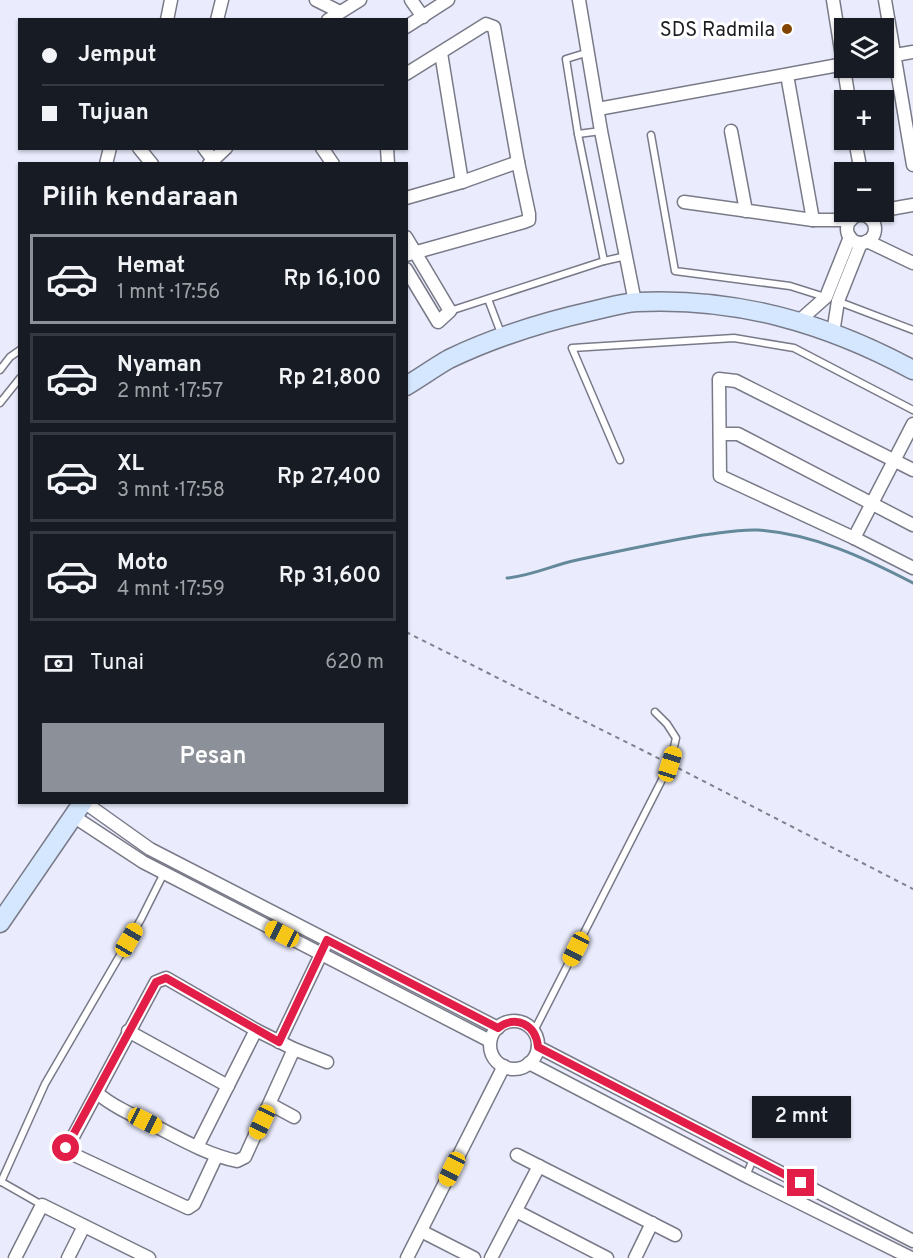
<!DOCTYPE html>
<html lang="id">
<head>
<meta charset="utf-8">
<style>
	body { margin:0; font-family:Overpass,sans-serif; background:#242831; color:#f1f3f6; height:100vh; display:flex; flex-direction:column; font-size:22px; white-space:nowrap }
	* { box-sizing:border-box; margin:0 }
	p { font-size:20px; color:#9ea1a6 }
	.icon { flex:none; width:33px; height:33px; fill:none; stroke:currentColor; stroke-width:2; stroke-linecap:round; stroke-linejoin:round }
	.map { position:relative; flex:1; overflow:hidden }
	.drawer { position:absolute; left:18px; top:162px; width:390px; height:642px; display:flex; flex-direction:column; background:#171b24; border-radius:0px; box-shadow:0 2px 4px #0004 }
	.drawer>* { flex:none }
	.guide { position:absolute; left:18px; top:18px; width:390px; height:132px; border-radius:0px; box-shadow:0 2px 4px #0004; display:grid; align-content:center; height:132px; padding:0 24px; background:#171b24 }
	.buttons { position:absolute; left:834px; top:18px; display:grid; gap:12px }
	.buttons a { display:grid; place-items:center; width:60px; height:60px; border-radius:0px; background:#171b24; box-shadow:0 2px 4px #0004; font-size:30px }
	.end { position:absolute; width:27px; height:27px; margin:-14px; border:8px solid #e11d48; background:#fff; box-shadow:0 0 0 3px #fff }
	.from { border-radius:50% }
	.bubble { position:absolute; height:42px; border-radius:0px; background:#171b24; box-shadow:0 2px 4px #0004; font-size:20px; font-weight:600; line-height:42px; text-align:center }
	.car { position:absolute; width:18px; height:36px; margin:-18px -9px; border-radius:8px; box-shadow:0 0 4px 2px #0007; background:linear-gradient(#f5c518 24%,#345 0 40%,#f5c518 0 76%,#345 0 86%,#f5c518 0) }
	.guide b { display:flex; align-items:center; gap:21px; height:57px; font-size:22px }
	.guide b+b { border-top:2px solid #363941 }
	.guide i { width:15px; height:15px; background:#f1f3f6 }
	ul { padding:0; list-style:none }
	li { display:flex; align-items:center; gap:18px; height:90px; margin:0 12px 9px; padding:0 12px; border:3px solid #363941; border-radius:0px }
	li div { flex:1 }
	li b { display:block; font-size:22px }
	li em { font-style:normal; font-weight:600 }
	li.active { border-color:#8c9099 }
	li>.icon { width:54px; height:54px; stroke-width:1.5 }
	h2 { padding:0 24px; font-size:27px; line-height:72px }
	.pay { display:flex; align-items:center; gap:15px; height:66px; padding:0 24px; font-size:22px }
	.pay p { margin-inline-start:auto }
	.cta { display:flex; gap:12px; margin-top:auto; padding:12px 24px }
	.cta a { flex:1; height:69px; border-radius:0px; background:#8c9099; color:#fff; font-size:24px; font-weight:600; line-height:69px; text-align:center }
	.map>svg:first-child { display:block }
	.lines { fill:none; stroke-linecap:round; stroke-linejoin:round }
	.stream { stroke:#63899a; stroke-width:3 }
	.service-casing { stroke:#797a88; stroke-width:9 }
	.minor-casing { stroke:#797a88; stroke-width:15 }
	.secondary-casing { stroke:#797a88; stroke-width:21 }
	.path { stroke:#80818c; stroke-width:2; stroke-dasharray:4.5 4.5; stroke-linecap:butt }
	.service { stroke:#fff; stroke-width:6 }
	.minor { stroke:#fff; stroke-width:12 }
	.secondary { stroke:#d4e7fe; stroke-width:18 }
	.route { stroke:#e11d48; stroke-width:8 }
	.poi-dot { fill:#814500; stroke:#fff; stroke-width:2 }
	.labels { text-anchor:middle; stroke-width:6; stroke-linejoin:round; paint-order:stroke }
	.poi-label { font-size:20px; fill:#1c1d22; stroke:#fff; text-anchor:end }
</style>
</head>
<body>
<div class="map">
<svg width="913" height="1258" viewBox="0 0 913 1258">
	<rect width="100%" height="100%" fill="#eaebfc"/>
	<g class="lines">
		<path class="stream" d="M507,578C531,576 553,565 577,560C619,551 661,542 703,535C721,533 740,529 758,530C814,534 865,558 913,583"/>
		<g class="service-casing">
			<g id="service">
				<path d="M578,134L601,131"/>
				<path d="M651,135L675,271L790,286L825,297"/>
				<path d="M604,261L626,256"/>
				<path d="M488,299L502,336"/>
				<path d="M837,301L913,330"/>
				<path d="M450,311L604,261L578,134L566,59L589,52"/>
				<path d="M0,370L10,357L20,350"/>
				<path d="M0,403L20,378"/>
				<path d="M620,460L572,348L734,338L794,348L913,410"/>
				<path d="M534,1031L670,764L676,738L667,724L655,712"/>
				<path d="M746,1176L753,1159"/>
				<path d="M0,1181L42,1205"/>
				<path d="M1,1182L45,1084L141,919L164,873"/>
			</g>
		</g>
		<g class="minor-casing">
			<g id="minor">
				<path d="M316,0L340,12"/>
				<path d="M411,0L423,17"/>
				<path d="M579,0L601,131L635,302"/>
				<path d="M833,0L849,100"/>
				<path d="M885,0L913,165"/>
				<path d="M167,20L171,0"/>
				<path d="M217,20L222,0"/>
				<path d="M328,20L360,0"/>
				<path d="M406,27L448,0"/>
				<path d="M441,53L462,182"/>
				<path d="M884,57L913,52"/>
				<path d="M406,74L486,24L494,27L518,162L529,214V220L524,222L406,255"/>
				<path d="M787,75L813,220"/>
				<path d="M598,109L844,64"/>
				<path d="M731,131L746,211"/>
				<path d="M855,140L861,172"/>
				<path d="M139,148L152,164"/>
				<path d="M204,148L213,160"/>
				<path d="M322,148L333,164"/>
				<path d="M387,148L388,164"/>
				<path d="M106,164L110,148"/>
				<path d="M209,164L226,148"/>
				<path d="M406,198L462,182L518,162"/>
				<path d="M684,202L813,220H851"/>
				<path d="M884,210L913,205"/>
				<circle cx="861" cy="229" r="14"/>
				<path d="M406,237L450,311L438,322L406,269"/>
				<path d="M867,241L913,263"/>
				<path d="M799,321L826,297L850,237"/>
				<path d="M833,333L838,301L861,243"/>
				<path d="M720,434H738L913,525"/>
				<path d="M913,470L736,381L719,379L720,476L854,538L913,568"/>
				<path d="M854,538L913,424"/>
				<path d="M84,802L150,849L498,1028"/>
				<path d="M73,816L143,862L490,1041"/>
				<circle cx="514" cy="1045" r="24"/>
				<path d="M128,1031L228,1086"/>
				<path d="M279,1042L324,948"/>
				<path d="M538,1047L913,1241"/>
				<path d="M294,1049L327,1062"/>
				<path d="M529,1063L746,1176L911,1258"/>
				<path d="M97,1093C115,1108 137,1117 159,1128C184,1141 209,1155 237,1161L245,1157L294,1049L256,1030L197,1147"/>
				<path d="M270,1104L294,1117"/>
				<path d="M517,1155L675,1235"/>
				<path d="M216,1157L194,1204L188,1208L68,1152L67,1148L156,982L166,978L256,1030"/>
				<path d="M516,1211L607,1258"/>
				<path d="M421,1231L474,1258"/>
				<path d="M15,1258L42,1205L149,1258"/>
				<path d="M68,1258L84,1226"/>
				<path d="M407,1258L504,1066"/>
				<path d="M491,1258L539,1166"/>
				<path d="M635,1258L652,1223"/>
			</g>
		</g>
		<g class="secondary-casing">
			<g id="secondary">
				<path d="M406,386C421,377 435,367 449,359C495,337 543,322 592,311C606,308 622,303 637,302C736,297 826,323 913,370"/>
				<path d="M0,923L83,802"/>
			</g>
		</g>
		<g class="path">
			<path d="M406,632L662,760"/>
			<path d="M678,768L913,889"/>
		</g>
		<use href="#service" class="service"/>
		<use href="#minor" class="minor"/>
		<use href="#secondary" class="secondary"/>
	</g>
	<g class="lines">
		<path class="route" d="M66,1148L156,982L166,978L279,1042L327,940L498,1028C516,1014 536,1025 538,1047L801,1183"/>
	</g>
	<circle class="poi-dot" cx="787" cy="29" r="6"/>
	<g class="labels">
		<g class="poi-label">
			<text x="775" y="36">SDS Radmila</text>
		</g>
	</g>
</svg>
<div class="buttons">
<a><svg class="icon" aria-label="layers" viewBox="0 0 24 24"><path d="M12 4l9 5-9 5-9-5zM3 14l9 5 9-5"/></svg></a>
<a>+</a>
<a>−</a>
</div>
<i class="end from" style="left:66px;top:1148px"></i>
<i class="end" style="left:801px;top:1183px"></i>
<div class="bubble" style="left:752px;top:1096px;width:99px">2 mnt</div>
<i class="car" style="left:670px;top:764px;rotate:17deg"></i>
<i class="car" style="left:282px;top:934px;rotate:297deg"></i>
<i class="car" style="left:129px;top:940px;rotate:30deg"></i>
<i class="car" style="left:576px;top:949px;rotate:207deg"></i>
<i class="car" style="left:145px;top:1121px;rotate:117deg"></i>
<i class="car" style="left:262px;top:1122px;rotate:205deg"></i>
<i class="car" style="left:452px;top:1169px;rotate:206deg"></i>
<div class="guide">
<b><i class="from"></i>Jemput</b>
<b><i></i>Tujuan</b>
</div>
<section class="drawer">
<h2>Pilih kendaraan</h2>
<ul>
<li class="active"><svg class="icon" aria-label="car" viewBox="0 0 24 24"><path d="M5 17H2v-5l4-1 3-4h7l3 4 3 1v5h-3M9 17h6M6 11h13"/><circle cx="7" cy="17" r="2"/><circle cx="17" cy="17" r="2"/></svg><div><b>Hemat</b><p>1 mnt · 17:56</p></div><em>Rp 16,100</em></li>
<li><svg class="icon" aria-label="car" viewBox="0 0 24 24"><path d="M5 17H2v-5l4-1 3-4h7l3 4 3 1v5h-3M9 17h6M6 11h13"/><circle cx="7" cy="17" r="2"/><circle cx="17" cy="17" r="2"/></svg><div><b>Nyaman</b><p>2 mnt · 17:57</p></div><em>Rp 21,800</em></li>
<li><svg class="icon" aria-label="car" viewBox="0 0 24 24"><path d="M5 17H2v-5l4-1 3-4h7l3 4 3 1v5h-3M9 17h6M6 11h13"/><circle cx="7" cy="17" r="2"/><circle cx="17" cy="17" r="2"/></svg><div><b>XL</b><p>3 mnt · 17:58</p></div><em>Rp 27,400</em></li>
<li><svg class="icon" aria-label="car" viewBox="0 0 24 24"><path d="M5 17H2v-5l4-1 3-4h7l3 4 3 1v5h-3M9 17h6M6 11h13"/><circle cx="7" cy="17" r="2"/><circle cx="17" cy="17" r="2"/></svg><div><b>Moto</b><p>4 mnt · 17:59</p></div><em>Rp 31,600</em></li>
</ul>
<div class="pay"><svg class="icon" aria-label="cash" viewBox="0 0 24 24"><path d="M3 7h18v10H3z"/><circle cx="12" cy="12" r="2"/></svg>Tunai<p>620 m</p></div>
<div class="cta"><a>Pesan</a></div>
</section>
</div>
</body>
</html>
